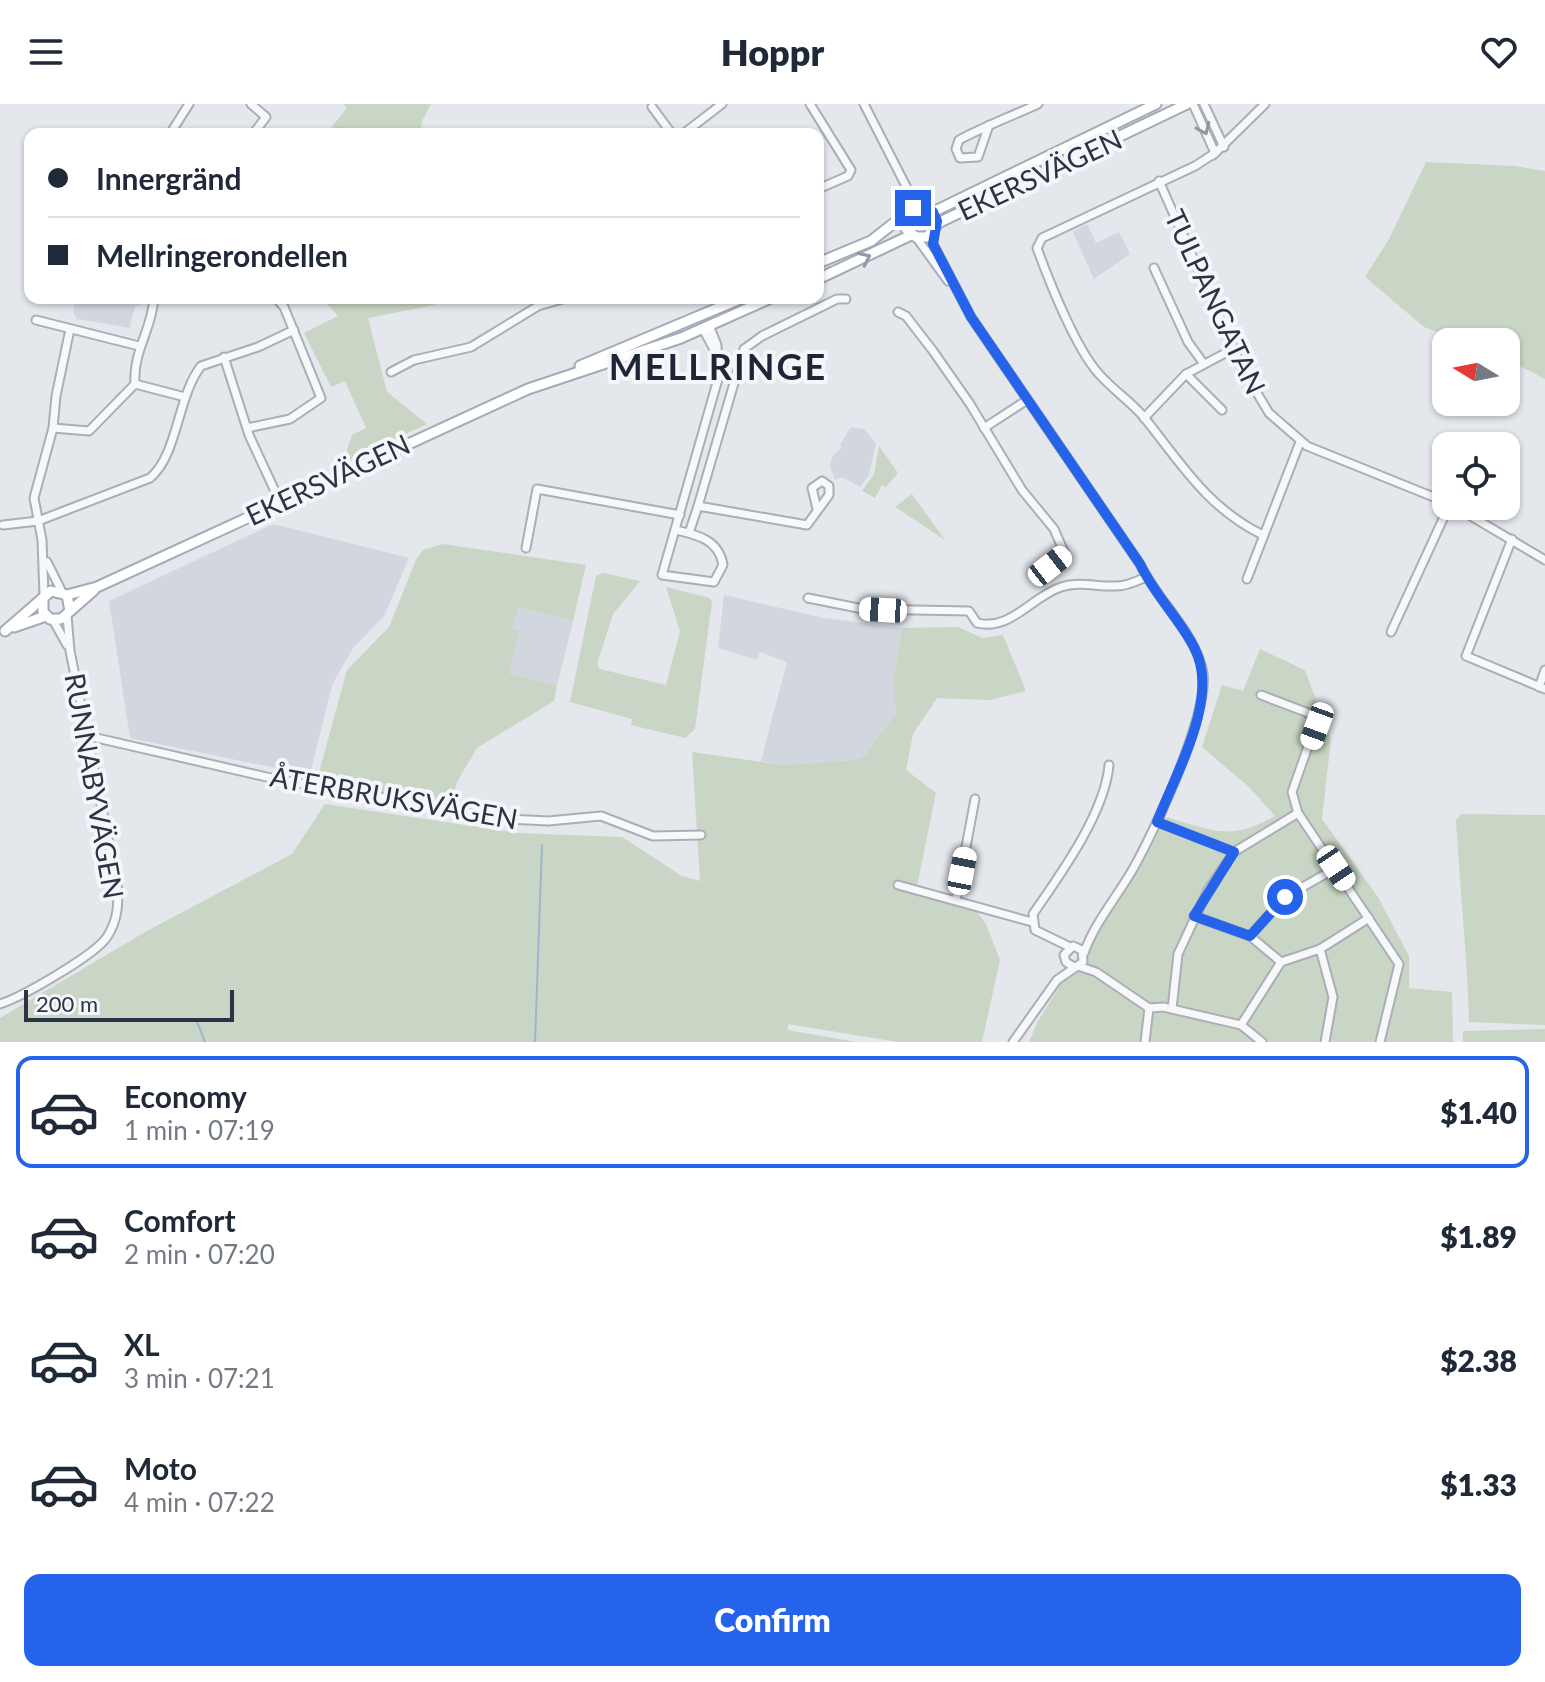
<!DOCTYPE html>
<html lang="en">
<head>
<meta charset="utf-8">
<style>
	body { margin:0; font-family:Lato,sans-serif; background:#f2f2f3; color:#1f2937; height:100vh; display:flex; flex-direction:column; font-size:30px; white-space:nowrap }
	* { box-sizing:border-box; margin:0 }
	p { font-size:26px; color:#747a83 }
	.icon { flex:none; width:44px; height:44px; fill:none; stroke:currentColor; stroke-width:2; stroke-linecap:round; stroke-linejoin:round }
	.map { position:relative; height:938px; overflow:hidden }
	.panel { display:flex; flex-direction:column; background:#fff; flex:1 }
	.panel>* { flex:none }
	.top-card { position:absolute; left:24px; top:24px; width:800px; height:176px; border-radius:16px; box-shadow:0 2px 6px #0004; display:grid; align-content:center; height:176px; padding:0 24px; background:#fff }
	.needle { width:52px; rotate:280deg }
	.controls { position:absolute; left:1432px; top:224px; display:grid; gap:16px }
	.controls a { display:grid; place-items:center; width:88px; height:88px; border-radius:16px; background:#fff; box-shadow:0 2px 6px #0004; font-size:40px }
	.scale { position:absolute; left:24px; bottom:20px; width:210px; box-sizing:border-box; padding-left:8px; border:4px solid #2b3445; border-top:0; font-size:22px; line-height:28px; white-space:nowrap; color:#2b3445; -webkit-text-stroke:6px #f4f6f9; paint-order:stroke }
	.end { position:absolute; width:36px; height:36px; margin:-18px; border:10px solid #2563eb; background:#fff; box-shadow:0 0 0 4px #fff }
	.from { border-radius:50% }
	.car { position:absolute; width:24px; height:48px; margin:-24px -12px; border-radius:10px; box-shadow:0 0 6px 2px #0007; background:linear-gradient(#fff 24%,#345 0 40%,#fff 0 76%,#345 0 86%,#fff 0) }
	.top-card b { display:flex; align-items:center; gap:28px; height:76px; font-size:30px }
	.top-card b+b { border-top:2px solid #e0e1e3 }
	.top-card i { width:20px; height:20px; background:#1f2937 }
	ul { padding:14px 0 0; list-style:none }
	li { display:flex; align-items:center; gap:24px; height:112px; margin:0 16px 12px; padding:0 8px; border:4px solid transparent; border-radius:16px }
	li div { flex:1 }
	li b { display:block; font-size:30px }
	li em { font-style:normal; font-weight:800 }
	li.on { border-color:#2563eb }
	li>.icon { width:72px; height:72px; stroke-width:1.5 }
	.cta { display:flex; gap:16px; margin-top:auto; padding:16px 24px }
	.cta a { flex:1; height:92px; border-radius:16px; background:#2563eb; color:#fff; font-size:32px; font-weight:800; line-height:92px; text-align:center }
	header { display:flex; justify-content:space-between; align-items:center; height:104px; padding:0 24px; background:#fff; font-size:36px; font-weight:800 }
	.map>svg:first-child { display:block }
	.built { fill:#d2d6de }
	.green { fill:#c9d6c5 }
	.lines { fill:none; stroke-linecap:round; stroke-linejoin:round }
	.stream { stroke:#9fb4cc; stroke-width:2 }
	.minor-casing { stroke:#a9aeb7; stroke-width:11 }
	.major-casing { stroke:#a3abb8; stroke-width:13 }
	.minor { stroke:#f7f8fa; stroke-width:7 }
	.major { stroke:#fff; stroke-width:9 }
	.oneway { stroke:#9196a0 }
	.oneway2 { stroke:#959aa2 }
	.route { stroke:#2563eb; stroke-width:10 }
	.labels { text-anchor:middle; stroke-width:8; stroke-linejoin:round; paint-order:stroke }
	.street-label { font-size:28px; fill:#2b3445; stroke:#f4f6f9 }
	.district-label { font-size:36px; font-weight:bold; letter-spacing:2px; fill:#1d2536; stroke:#f4f6f9 }
</style>
</head>
<body>
<header><svg class="icon" aria-label="menu" viewBox="0 0 24 24"><path d="M4 6h16M4 12h16M4 18h16"/></svg>Hoppr<svg class="icon" aria-label="heart" viewBox="0 0 24 24"><path d="M12 20l-8-8c-3-5 5-10 8-4 3-6 11-1 8 4z"/></svg></header>
<div class="map">
<svg width="1545" height="938" viewBox="0 0 1545 938">
	<rect width="100%" height="100%" fill="#e4e7ec"/>
	<g class="built">
		<path d="M1087,120L1096,139L1119,128L1130,150L1094,175L1073,128Z"/>
		<path d="M76,194H140V201L135,202L130,224L77,215L73,209Z"/>
		<path d="M851,323L864,325L876,339L869,371L860,383L842,373L835,376L830,363L832,353L841,344L840,341Z"/>
		<path d="M273,420L409,454L384,512L353,544L332,581L310,671L130,634L109,497Z"/>
		<path d="M724,491L824,514L902,524L893,577L896,609L865,651L854,656L783,661L761,657L787,558L760,548L757,556L718,544Z"/>
		<path d="M517,504L573,517L557,581L509,569L519,527L512,525Z"/>
	</g>
	<g class="green">
		<path d="M343,0H431L422,17L420,30H326L347,4Z"/>
		<path d="M1426,58L1515,62L1545,67V275L1506,255V238H1463L1424,223L1365,173L1389,135Z"/>
		<path d="M322,194H451L430,202L368,214L387,288L427,320L349,356L347,345L352,331L366,324L345,277L331,283L304,229L338,212Z"/>
		<path d="M879,342L898,369L886,383L882,381L875,394L862,387L874,370Z"/>
		<path d="M912,390L945,436L895,403Z"/>
		<path d="M443,440L586,461L573,517L518,504L512,524L519,527L509,569L557,581L554,597L477,644L458,676L449,701L317,676L347,566L389,523L416,456L423,446Z"/>
		<path d="M603,469L640,477L613,510L597,560L600,565L666,581L680,527L666,483L710,494L712,498L695,625L685,634L631,621L632,615L570,598L596,472Z"/>
		<path d="M958,523L982,534L1003,531L1026,587L990,596L937,594L913,630L906,666L936,689L917,782L968,795L986,820L1000,856L982,938H898L788,920V926L856,938H0V914L145,828L292,750L325,700L518,729L622,733L682,772L700,777L692,648L783,661L854,656L865,651L896,609L893,577L902,524Z"/>
		<path d="M1260,545L1305,566L1331,636L1322,715L1378,793L1409,852V884L1452,888L1453,938H1029L1038,917L1165,713C1213,726 1229,738 1275,712L1250,684L1202,643L1222,581L1243,587Z"/>
		<path d="M1461,710L1545,711V921L1469,918C1467,850 1460,784 1456,716Z"/>
		<path d="M1545,925V938H1463V927Z"/>
	</g>
	<g class="lines">
		<g class="stream">
			<path d="M196,915L205,938"/>
			<path d="M535,938L542,741"/>
		</g>
		<g class="minor-casing">
			<g id="minor">
				<path d="M251,0L266,13L253,30"/>
				<path d="M810,0L851,66L848,72L818,85"/>
				<path d="M864,0L909,88L910,106"/>
				<path d="M1193,0L1215,49L1195,62L1042,134L1037,144C1049,177 1076,245 1099,270C1112,285 1130,297 1143,312C1180,358 1207,404 1263,431"/>
				<path d="M1204,0L1224,43"/>
				<path d="M652,3L672,30"/>
				<path d="M989,21L978,53L960,54L956,45L959,36C985,22 1012,12 1038,0"/>
				<path d="M170,30L189,0"/>
				<path d="M683,30L722,0"/>
				<path d="M1213,51L1265,0"/>
				<path d="M1159,77L1241,262L1269,309L1307,342L1446,398"/>
				<path d="M909,88L927,103"/>
				<path d="M932,129L933,140L971,213L1140,460C1157,496 1192,525 1202,564C1213,603 1154,728 1133,765C1117,793 1095,818 1084,849"/>
				<path d="M916,133L948,177"/>
				<path d="M1154,164L1188,238L1204,260"/>
				<path d="M898,208L906,212L933,247L970,300L1022,386L1054,425L1064,448L1050,462"/>
				<path d="M36,216L139,242"/>
				<path d="M703,225L716,249"/>
				<path d="M224,253L249,331L280,398"/>
				<path d="M391,268L414,256L471,243L538,202L566,194"/>
				<path d="M1186,270L1222,306"/>
				<path d="M135,280C133,246 152,226 154,194"/>
				<path d="M1144,314L1186,270L1233,245"/>
				<path d="M53,324L89,327L135,280L185,293"/>
				<path d="M247,324L290,315L321,294L284,203L276,194"/>
				<path d="M984,324L1027,296"/>
				<path d="M1454,402L1545,456"/>
				<path d="M817,405L812,384L822,377L829,382V391L807,421L698,402L744,245L762,232L837,195H846"/>
				<path d="M3,421L38,417L150,374C178,351 177,293 201,262L258,243L294,226"/>
				<path d="M676,426C698,431 719,436 723,461L714,478L662,471L718,275L717,241L709,221"/>
				<path d="M689,429L698,402"/>
				<path d="M1512,435L1466,552L1545,585"/>
				<path d="M526,444L537,385L680,411"/>
				<path d="M47,458L62,488"/>
				<path d="M1247,475L1300,338"/>
				<path d="M44,492L42,436L34,394L53,324L56,292L70,225"/>
				<path d="M808,494L863,505L969,507L977,519C1011,527 1031,493 1061,483C1080,477 1097,483 1117,482C1127,482 1137,477 1146,473"/>
				<path d="M53,516L67,541"/>
				<path d="M1391,528L1449,402"/>
				<path d="M1539,583L1545,566"/>
				<path d="M1261,591L1311,610L1317,617L1292,688L1298,709"/>
				<path d="M88,632L271,674L506,715L548,717L601,712L653,732L701,731"/>
				<path d="M1157,718L1234,748L1298,709L1399,860L1380,938"/>
				<path d="M898,781L1032,818"/>
				<path d="M956,796L975,695"/>
				<path d="M1194,812L1250,832L1281,858"/>
				<path d="M1250,832L1285,793L1336,764"/>
				<path d="M1070,843L1035,826L1033,810C1060,771 1105,709 1109,661"/>
				<path d="M1320,845L1333,893L1325,938"/>
				<path d="M1078,862L1096,868L1149,904L1163,903L1241,921L1262,938"/>
				<path d="M0,900C22,893 95,851 107,833C118,816 119,799 117,779L70,547L67,511"/>
				<path d="M1172,905L1178,850L1208,786L1234,748"/>
				<path d="M1241,921L1281,858L1320,845L1369,814"/>
				<path d="M1013,938L1057,876L1083,858L1082,846L1073,842L1064,851L1066,858L1074,863"/>
				<path d="M1145,938L1149,904"/>
			</g>
		</g>
		<g class="major-casing">
			<g id="major">
				<path d="M933,108L1156,0"/>
				<path d="M936,120L1187,0"/>
				<path d="M818,159L871,137L913,104L930,106L936,122L927,133H916L906,125V113"/>
				<path d="M818,175L911,131"/>
				<path d="M580,262L742,194"/>
				<path d="M67,491L97,483L528,285L681,234L771,194"/>
				<path d="M70,507L94,486"/>
				<path d="M14,523L46,512"/>
				<path d="M5,527L51,487L67,491L70,507L61,515H50L43,508V495"/>
			</g>
		</g>
		<use href="#minor" class="minor"/>
		<use href="#major" class="major"/>
	</g>
	<defs><path id="oneway-chevron" d="M-2-3.5L2.5 0L-2 3.5" fill="none" stroke-width="1.6" stroke-linecap="round" stroke-linejoin="round" transform="scale(2)"/></defs>
	<use class="oneway" href="#oneway-chevron" transform="translate(1204 25) rotate(66)"/>
	<use class="oneway2" href="#oneway-chevron" transform="translate(865 154) rotate(-25)"/>
	<g class="lines">
		<path class="route" d="M913,104L922,102L933,108L937,117L933,140L971,213L1140,460C1154,490 1178,513 1194,543C1221,593 1176,669 1157,718L1234,748L1194,812L1250,832L1285,793"/>
	</g>
	<g class="labels">
		<g class="street-label">
			<text transform="translate(1040 71) rotate(-25)" y="10">EKERSVÄGEN</text>
			<text transform="translate(1215 198) rotate(65)" y="10">TULPANGATAN</text>
			<text transform="translate(328 376) rotate(-25)" y="10">EKERSVÄGEN</text>
			<text transform="translate(94 682) rotate(80)" y="10">RUNNABYVÄGEN</text>
			<text transform="translate(394 694) rotate(10)" y="10">ÅTERBRUKSVÄGEN</text>
		</g>
		<g class="district-label">
			<text x="718" y="276">MELLRINGE</text>
		</g>
	</g>
</svg>
<div class="controls">
<a><svg class="needle" viewBox="-14 -14 28 28"><path d="M0-13l5 13h-10z" fill="#e53935"/><path d="M0 13l5-13h-10z" fill="#747a83"/></svg></a>
<a><svg class="icon" aria-label="locate" viewBox="0 0 24 24"><circle cx="12" cy="12" r="6"/><path d="M12 2v4M12 18v4M2 12h4M18 12h4"/></svg></a>
</div>
<div class="scale">200 m</div>
<i class="end from" style="left:1285px;top:793px"></i>
<i class="end" style="left:913px;top:104px"></i>
<i class="car" style="left:1050px;top:462px;rotate:52deg"></i>
<i class="car" style="left:883px;top:506px;rotate:273deg"></i>
<i class="car" style="left:1317px;top:622px;rotate:200deg"></i>
<i class="car" style="left:1336px;top:764px;rotate:146deg"></i>
<i class="car" style="left:962px;top:767px;rotate:11deg"></i>
<div class="top-card">
<b><i class="from"></i>Innergränd</b>
<b><i></i>Mellringerondellen</b>
</div>
</div>
<section class="panel">
<ul>
<li class="on"><svg class="icon" aria-label="car" viewBox="0 0 24 24"><path d="M5 17H2v-5l4-1 3-4h7l3 4 3 1v5h-3M9 17h6M6 11h13"/><circle cx="7" cy="17" r="2"/><circle cx="17" cy="17" r="2"/></svg><div><b>Economy</b><p>1 min · 07:19</p></div><em>$1.40</em></li>
<li><svg class="icon" aria-label="car" viewBox="0 0 24 24"><path d="M5 17H2v-5l4-1 3-4h7l3 4 3 1v5h-3M9 17h6M6 11h13"/><circle cx="7" cy="17" r="2"/><circle cx="17" cy="17" r="2"/></svg><div><b>Comfort</b><p>2 min · 07:20</p></div><em>$1.89</em></li>
<li><svg class="icon" aria-label="car" viewBox="0 0 24 24"><path d="M5 17H2v-5l4-1 3-4h7l3 4 3 1v5h-3M9 17h6M6 11h13"/><circle cx="7" cy="17" r="2"/><circle cx="17" cy="17" r="2"/></svg><div><b>XL</b><p>3 min · 07:21</p></div><em>$2.38</em></li>
<li><svg class="icon" aria-label="car" viewBox="0 0 24 24"><path d="M5 17H2v-5l4-1 3-4h7l3 4 3 1v5h-3M9 17h6M6 11h13"/><circle cx="7" cy="17" r="2"/><circle cx="17" cy="17" r="2"/></svg><div><b>Moto</b><p>4 min · 07:22</p></div><em>$1.33</em></li>
</ul>
<div class="cta"><a>Confirm</a></div>
</section>
</body>
</html>
